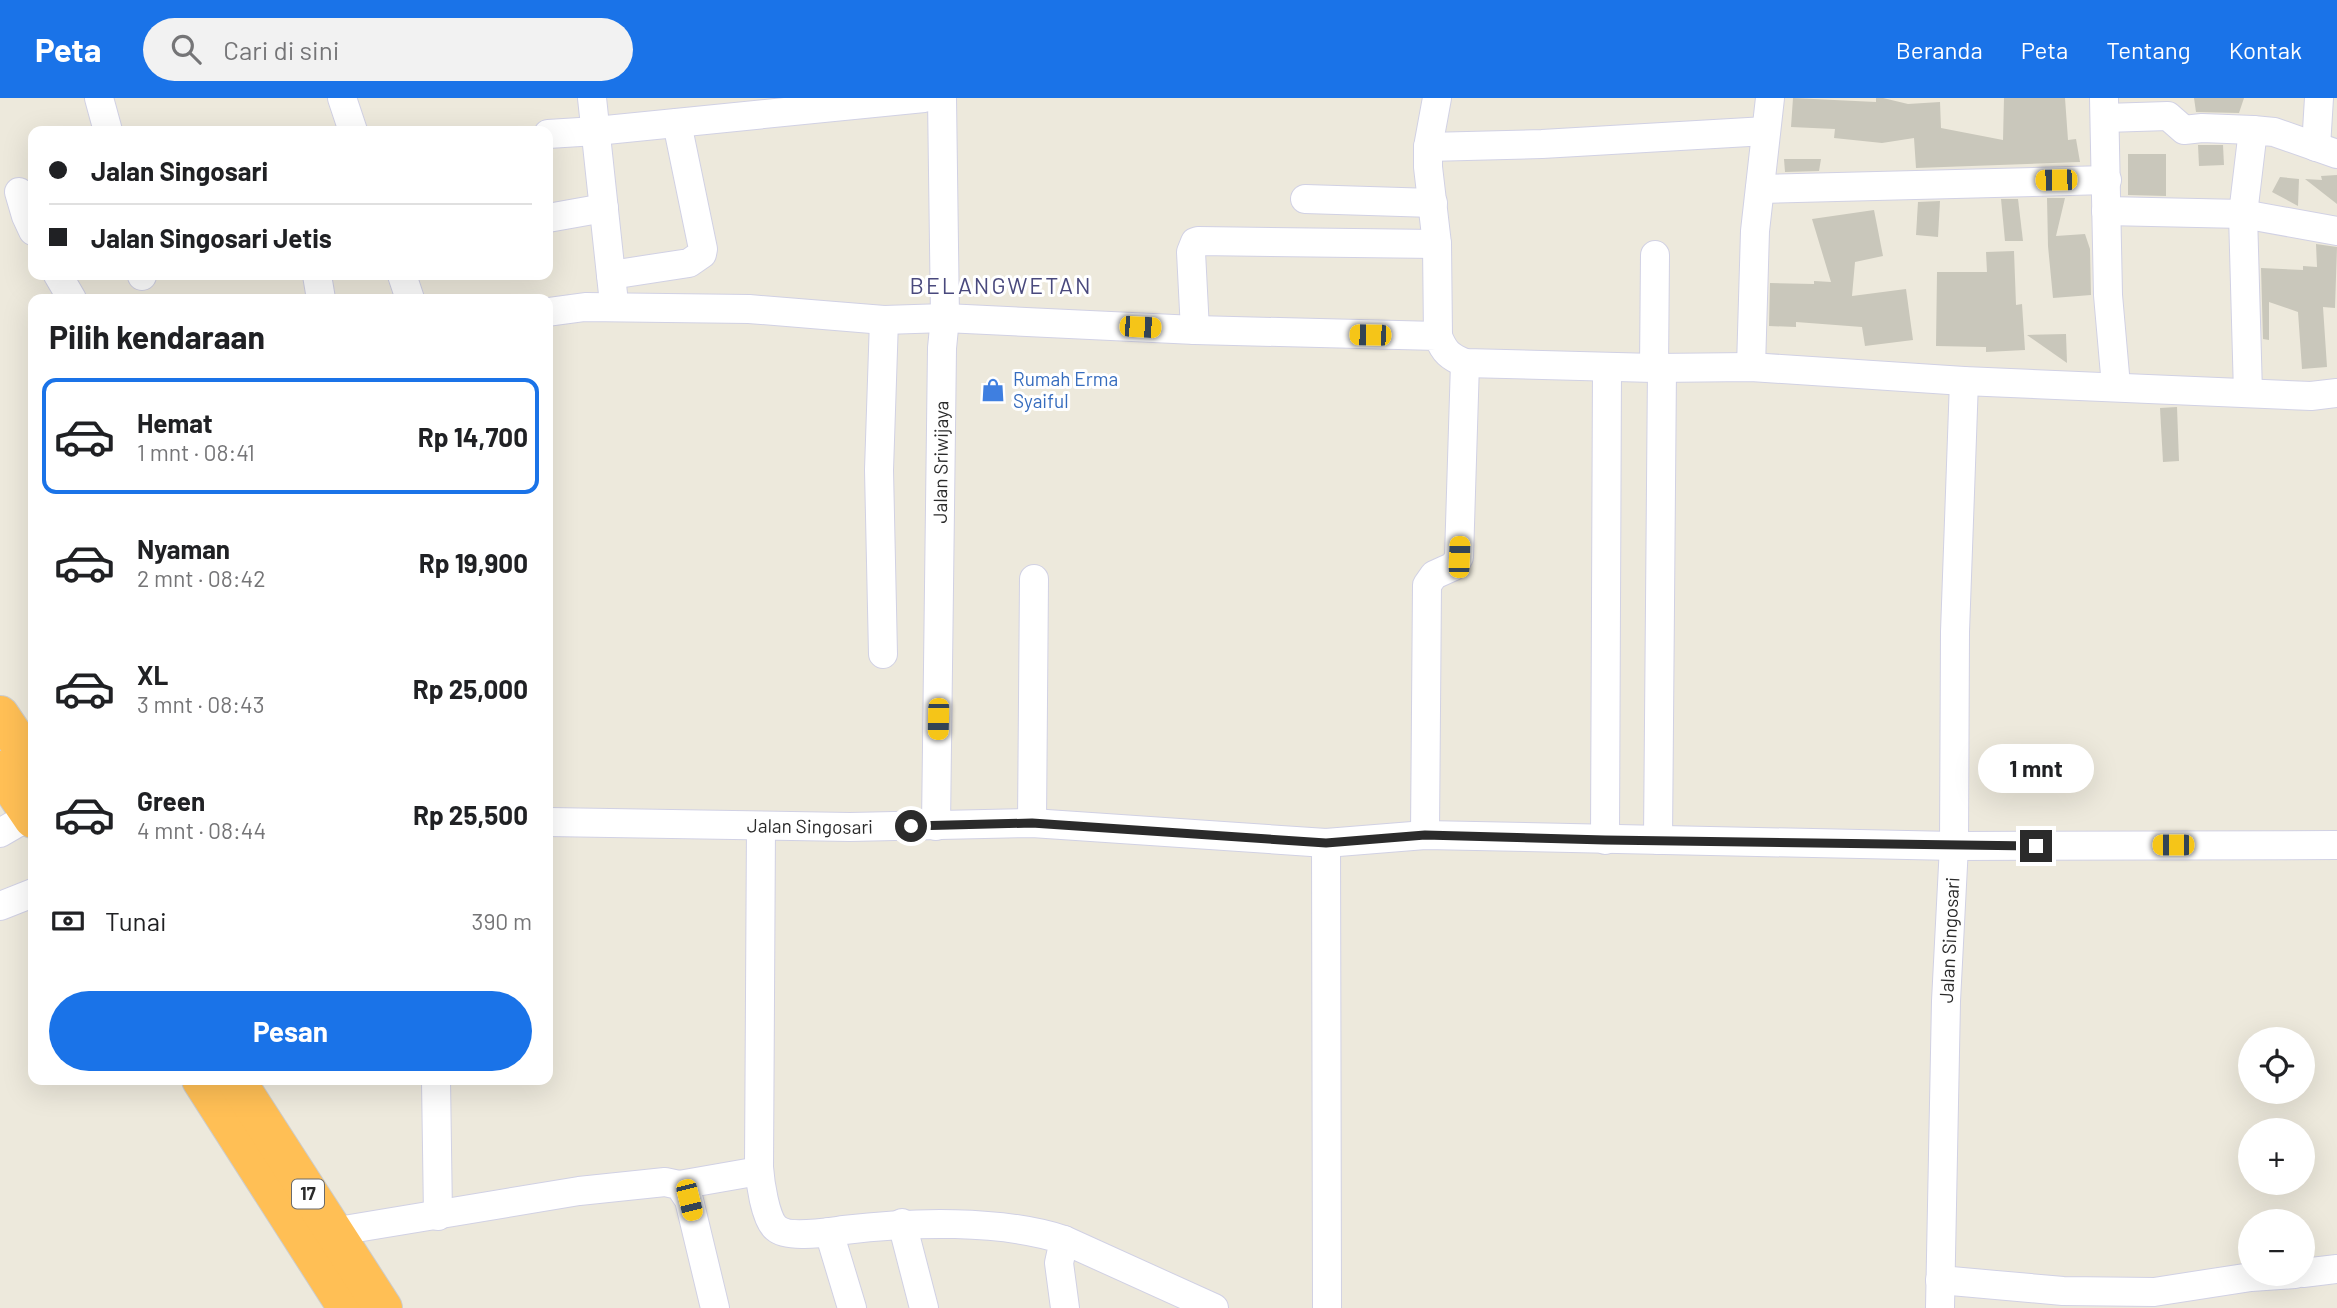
<!DOCTYPE html>
<html lang="id">
<head>
<meta charset="utf-8">
<style>
	body { margin:0; font-family:Barlow,sans-serif; background:#f2f2f2; color:#202124; height:100vh; display:flex; flex-direction:column; font-size:26px; white-space:nowrap }
	* { box-sizing:border-box; margin:0 }
	p { font-size:23px; color:#757577 }
	.icon { flex:none; width:38px; height:38px; fill:none; stroke:currentColor; stroke-width:2; stroke-linecap:round; stroke-linejoin:round }
	.map { position:relative; flex:1; overflow:hidden }
	.sheet { position:absolute; left:28px; top:196px; width:525px; height:791px; display:flex; flex-direction:column; background:#fff; border-radius:14px; box-shadow:0 7px 28px #0002 }
	.sheet>* { flex:none }
	.top-card { position:absolute; left:28px; top:28px; width:525px; height:154px; border-radius:14px; box-shadow:0 7px 28px #0002; display:grid; align-content:center; height:154px; padding:0 21px; background:#fff }
	.tools { position:absolute; left:2238px; top:929px; display:grid; gap:14px }
	.tools a { display:grid; place-items:center; width:77px; height:77px; border-radius:50%; background:#fff; box-shadow:0 7px 28px #0002; font-size:35px }
	.end { position:absolute; width:32px; height:32px; margin:-16px; border:9px solid #2b2b2b; background:#fff; box-shadow:0 0 0 4px #fff }
	.from { border-radius:50% }
	.bubble { position:absolute; height:49px; border-radius:24px; background:#fff; box-shadow:0 7px 28px #0002; font-size:23px; font-weight:700; line-height:49px; text-align:center }
	.car { position:absolute; width:21px; height:42px; margin:-21px -10px; border-radius:9px; box-shadow:0 0 5px 2px #0007; background:linear-gradient(#f5c518 24%,#345 0 40%,#f5c518 0 76%,#345 0 86%,#f5c518 0) }
	.top-card b { display:flex; align-items:center; gap:24px; height:66px; font-size:26px }
	.top-card b+b { border-top:2px solid #e0e0e0 }
	.top-card i { width:18px; height:18px; background:#202124 }
	ul { padding:0; list-style:none }
	li { display:flex; align-items:center; gap:21px; height:116px; margin:0 14px 10px; padding:0 7px; border:4px solid transparent; border-radius:14px }
	li div { flex:1 }
	li b { display:block; font-size:26px }
	li em { font-style:normal; font-weight:700 }
	li.active { border-color:#1a73e8 }
	li>.icon { width:63px; height:63px; stroke-width:1.5 }
	h2 { padding:0 21px; font-size:32px; line-height:84px }
	.pay { display:flex; align-items:center; gap:18px; height:77px; padding:0 21px; font-size:26px }
	.pay p { margin-inline-start:auto }
	.action { display:flex; gap:14px; margin-top:auto; padding:14px 21px }
	.action a { flex:1; height:80px; border-radius:42px; background:#1a73e8; color:#fff; font-size:28px; font-weight:700; line-height:80px; text-align:center }
	header { display:flex; align-items:center; gap:42px; box-sizing:border-box; height:98px; padding:0 35px; background:#1a73e8; color:#fff }
	header strong { font-size:33px }
	nav { display:flex; gap:38px; margin-inline-start:auto; font-size:24px }
	.search { width:490px; height:63px; background:#f2f2f2; display:flex; align-items:center; gap:18px; box-sizing:border-box; padding:0 24px; border-radius:38px; color:#757577; font-size:26px }
	.map>svg:first-child { display:block }
	.building { fill:#c9c7bb }
	.lines { fill:none; stroke-linecap:round; stroke-linejoin:round }
	.minor-casing { stroke:#d1d1e4; stroke-width:30 }
	.highway-casing { stroke:#ccc; stroke-width:40 }
	.minor { stroke:#fff; stroke-width:28 }
	.highway { stroke:#ffbf55; stroke-width:38 }
	.route { stroke:#2b2b2b; stroke-width:9 }
	.labels { text-anchor:middle; stroke-width:6; stroke-linejoin:round; paint-order:stroke }
	.shield { fill:#fff; stroke:#6b6b6b; stroke-width:2 }
	.shield-label { font-size:18px; font-weight:bold; fill:#2b2b2b }
	.shop-label { font-size:19px; fill:#366cbe; stroke:#fff; text-anchor:start }
	.street-label { font-size:19px; fill:#2b2b2b; stroke:#fff }
	.quarter-label { font-size:23px; letter-spacing:2px; fill:#49497d; stroke:#fff }
</style>
</head>
<body>
<header>
<strong>Peta</strong>
<div class="search"><svg class="icon" aria-label="search" viewBox="0 0 24 24"><circle cx="10" cy="10" r="6"/><path d="M15 15l6 6"/></svg>Cari di sini</div>
<nav><a>Beranda</a><a>Peta</a><a>Tentang</a><a>Kontak</a></nav>
</header>
<div class="map">
<svg width="2337" height="1210" viewBox="0 0 2337 1210">
	<rect width="100%" height="100%" fill="#ede9dc"/>
	<g class="building">
		<path d="M1793,0L1876,4V0H1883L1908,6L1940,4L1941,30L2003,42L2004,0H2065L2068,42L2076,41L2080,64L1916,70L1914,40L1882,45L1834,40L1835,31L1791,29Z"/>
		<path d="M2194,0H2244L2239,15L2196,14Z"/>
		<path d="M2198,47H2223L2224,67L2199,68Z"/>
		<path d="M2128,56H2166V98L2128,97Z"/>
		<path d="M1784,61H1821L1819,73L1785,74Z"/>
		<path d="M2337,77V106L2305,81L2322,82L2321,78Z"/>
		<path d="M2280,79L2299,81L2298,108L2272,94Z"/>
		<path d="M2047,100H2065L2056,138L2085,136L2090,151L2091,197L2053,200L2048,148Z"/>
		<path d="M2001,101H2018L2023,143H2005Z"/>
		<path d="M1940,103L1938,139L1916,137L1918,104Z"/>
		<path d="M1874,112L1883,158L1855,164L1852,198L1906,191L1913,242L1865,248L1862,229L1796,224V229L1769,228L1770,185L1814,186V183L1831,184L1812,121Z"/>
		<path d="M2316,146L2337,149L2335,210L2323,209L2327,269L2302,271L2298,214L2269,204V242L2263,241L2261,170L2303,172V168L2317,169Z"/>
		<path d="M2014,153L2016,207L2022,206L2025,252L1986,254V249L1936,248L1937,174H1987L1986,154Z"/>
		<path d="M2066,236L2067,265L2027,237Z"/>
		<path d="M2177,309L2179,363L2163,364L2160,310Z"/>
	</g>
	<g class="lines">
		<g class="minor-casing">
			<g id="minor">
				<path d="M99,0L108,33"/>
				<path d="M342,0L353,33"/>
				<path d="M592,0L613,196"/>
				<path d="M1437,0L1428,49V69L1437,146L1438,238"/>
				<path d="M2104,0L2108,197L2116,288"/>
				<path d="M2105,20L2168,18L2184,32L2202,30L2253,32"/>
				<path d="M548,36L596,33L924,0"/>
				<path d="M1428,49L1542,46L1766,33"/>
				<path d="M2316,49L2319,0"/>
				<path d="M1760,91L2107,82"/>
				<path d="M19,94L26,118L33,133"/>
				<path d="M1305,101L1433,105"/>
				<path d="M2106,113L2243,116L2337,133"/>
				<path d="M548,120L604,110"/>
				<path d="M58,177L72,201"/>
				<path d="M142,177V178"/>
				<path d="M317,177L321,201"/>
				<path d="M402,177L410,201"/>
				<path d="M611,177L689,165L702,156L703,151L677,25"/>
				<path d="M548,214L585,209L749,211L884,222L945,220L1195,232L1438,238C1444,254 1450,259 1465,265L1654,270L1751,269L1964,283L2311,298L2337,295"/>
				<path d="M1195,232L1191,154L1195,144L1198,143L1437,146"/>
				<path d="M1751,269L1755,133L1770,0"/>
				<path d="M1654,270L1655,157"/>
				<path d="M2248,295L2243,116L2253,32L2274,34L2337,56"/>
				<path d="M883,556L879,372L884,222"/>
				<path id="s1" d="M548,724L850,729L1032,725L1326,745L1425,737L1954,748L2337,747"/>
				<path d="M1032,725L1034,481"/>
				<path d="M761,728L759,1069C760,1083 765,1121 776,1130C788,1141 828,1134 844,1132C911,1124 1000,1121 1064,1142L1059,1165L1065,1210"/>
				<path id="s2" d="M936,728L942,250L945,220L942,0"/>
				<path d="M0,735L31,717"/>
				<path d="M1425,737L1427,487L1434,477L1454,468L1459,459L1465,265"/>
				<path d="M1605,742L1607,269"/>
				<path d="M1658,742L1662,270"/>
				<path d="M1326,745L1327,1210"/>
				<path d="M0,808L33,795"/>
				<path d="M436,982L438,1118"/>
				<path d="M679,1087L759,1073"/>
				<path d="M902,1125L924,1210"/>
				<path d="M332,1134L579,1093L665,1084L679,1087L689,1102L715,1210"/>
				<path d="M829,1134L852,1210"/>
				<path d="M1064,1142L1214,1210"/>
				<path d="M2303,1175L2337,1171"/>
				<path d="M1940,1182L2063,1193L2154,1194L2251,1179L2295,1176"/>
				<path id="s3" d="M1940,1210L1946,903L1954,748L1955,534L1964,283"/>
			</g>
		</g>
		<g class="highway-casing">
			<g id="highway">
				<path d="M0,617L33,666"/>
				<path d="M0,672L33,721"/>
				<path d="M201,982L347,1210"/>
				<path d="M236,982L383,1210"/>
			</g>
		</g>
		<use href="#minor" class="minor"/>
		<use href="#highway" class="highway"/>
	</g>
	<g class="lines">
		<path class="route" d="M911,728L1032,725L1326,745L1425,737L1605,742L2036,748"/>
	</g>
	<defs>
		<g id="shop-bare" transform="scale(1.89)"><path d="M-5-2.5h2.3a2.7 3.5 0 0 1 5.4 0H5L5.5 6h-11ZM-1.5-2.5h3a1.5 2.3 0 0 0-3 0Z" fill="#3f7fe0" stroke="#fff" stroke-width="2.5" paint-order="stroke"/></g>
	</defs>
	<g fill-rule="evenodd">
		<use href="#shop-bare" x="993" y="292"/>
	</g>
	<g class="labels">
		<rect class="shield" x="292" y="1081.5" width="32" height="29" rx="5"/>
		<g class="shield-label">
			<text x="308" y="1102">17</text>
		</g>
		<g class="shop-label">
			<text x="1013" y="288">Rumah Erma<tspan x="1013" dy="22">Syaiful</tspan></text>
		</g>
		<g class="street-label">
			<text dy="7" stroke="none"><textPath href="#s2" startOffset="364">Jalan Sriwijaya</textPath></text>
			<text dy="7" stroke="none"><textPath href="#s1" startOffset="262">Jalan Singosari</textPath></text>
			<text dy="7" stroke="none"><textPath href="#s3" startOffset="368">Jalan Singosari</textPath></text>
		</g>
		<g class="quarter-label">
			<text x="1001" y="196">BELANGWETAN</text>
		</g>
	</g>
</svg>
<div class="tools">
<a><svg class="icon" aria-label="locate" viewBox="0 0 24 24"><circle cx="12" cy="12" r="6"/><path d="M12 2v4M12 18v4M2 12h4M18 12h4"/></svg></a>
<a>+</a>
<a>−</a>
</div>
<i class="end from" style="left:911px;top:728px"></i>
<i class="end" style="left:2036px;top:748px"></i>
<div class="bubble" style="left:1978px;top:646px;width:116px">1 mnt</div>
<i class="car" style="left:2056px;top:82px;rotate:269deg"></i>
<i class="car" style="left:1140px;top:229px;rotate:93deg"></i>
<i class="car" style="left:1370px;top:237px;rotate:271deg"></i>
<i class="car" style="left:1459px;top:459px;rotate:2deg"></i>
<i class="car" style="left:938px;top:621px;rotate:181deg"></i>
<i class="car" style="left:2173px;top:747px;rotate:270deg"></i>
<i class="car" style="left:689px;top:1102px;rotate:166deg"></i>
<div class="top-card">
<b><i class="from"></i>Jalan Singosari</b>
<b><i></i>Jalan Singosari Jetis</b>
</div>
<section class="sheet">
<h2>Pilih kendaraan</h2>
<ul>
<li class="active"><svg class="icon" aria-label="car" viewBox="0 0 24 24"><path d="M5 17H2v-5l4-1 3-4h7l3 4 3 1v5h-3M9 17h6M6 11h13"/><circle cx="7" cy="17" r="2"/><circle cx="17" cy="17" r="2"/></svg><div><b>Hemat</b><p>1 mnt · 08:41</p></div><em>Rp 14,700</em></li>
<li><svg class="icon" aria-label="car" viewBox="0 0 24 24"><path d="M5 17H2v-5l4-1 3-4h7l3 4 3 1v5h-3M9 17h6M6 11h13"/><circle cx="7" cy="17" r="2"/><circle cx="17" cy="17" r="2"/></svg><div><b>Nyaman</b><p>2 mnt · 08:42</p></div><em>Rp 19,900</em></li>
<li><svg class="icon" aria-label="car" viewBox="0 0 24 24"><path d="M5 17H2v-5l4-1 3-4h7l3 4 3 1v5h-3M9 17h6M6 11h13"/><circle cx="7" cy="17" r="2"/><circle cx="17" cy="17" r="2"/></svg><div><b>XL</b><p>3 mnt · 08:43</p></div><em>Rp 25,000</em></li>
<li><svg class="icon" aria-label="car" viewBox="0 0 24 24"><path d="M5 17H2v-5l4-1 3-4h7l3 4 3 1v5h-3M9 17h6M6 11h13"/><circle cx="7" cy="17" r="2"/><circle cx="17" cy="17" r="2"/></svg><div><b>Green</b><p>4 mnt · 08:44</p></div><em>Rp 25,500</em></li>
</ul>
<div class="pay"><svg class="icon" aria-label="cash" viewBox="0 0 24 24"><path d="M3 7h18v10H3z"/><circle cx="12" cy="12" r="2"/></svg>Tunai<p>390 m</p></div>
<div class="action"><a>Pesan</a></div>
</section>
</div>
</body>
</html>
